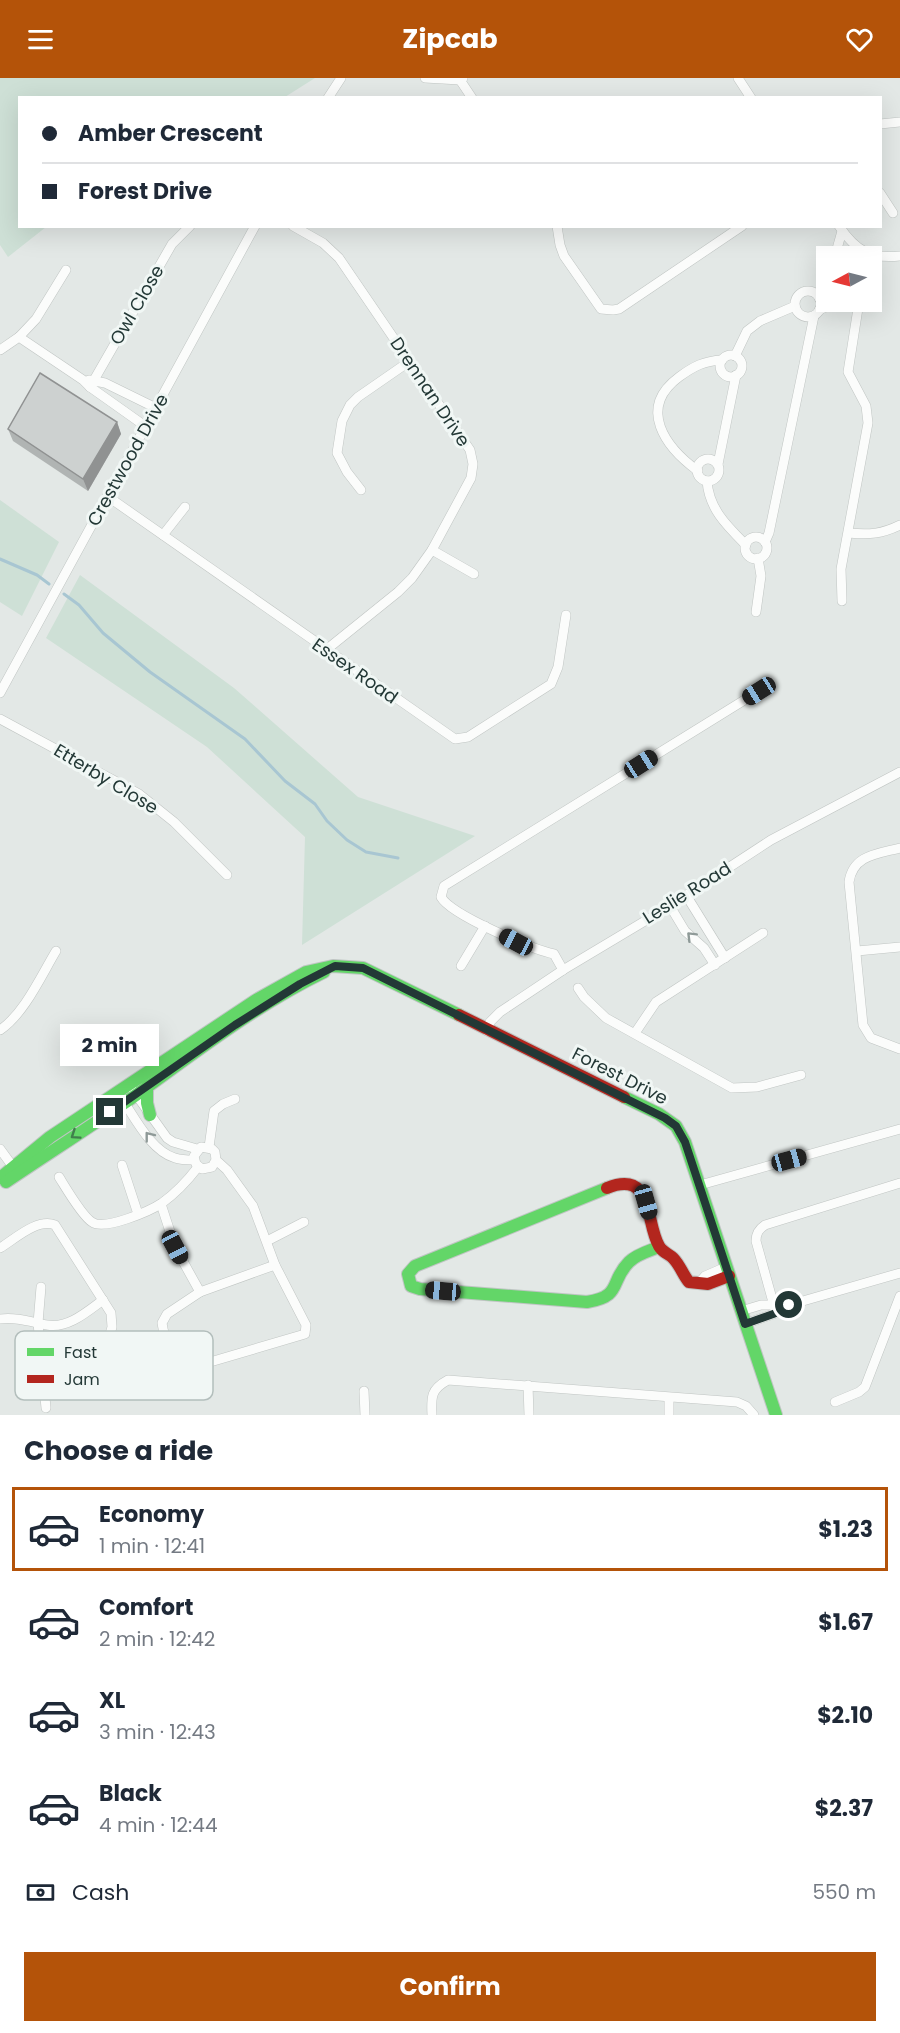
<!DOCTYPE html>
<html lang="en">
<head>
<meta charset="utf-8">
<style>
	body { margin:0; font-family:Poppins,sans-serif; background:#f2f2f3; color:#1f2937; height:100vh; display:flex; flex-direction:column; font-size:22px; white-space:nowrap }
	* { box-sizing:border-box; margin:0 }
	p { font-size:20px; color:#747a83 }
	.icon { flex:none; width:33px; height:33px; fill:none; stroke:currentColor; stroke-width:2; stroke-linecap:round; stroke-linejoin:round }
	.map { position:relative; height:1337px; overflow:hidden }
	.details { display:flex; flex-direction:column; background:#fff; flex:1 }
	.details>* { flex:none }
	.banner { position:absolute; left:18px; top:18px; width:864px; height:132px; border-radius:0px; box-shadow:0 6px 24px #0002; display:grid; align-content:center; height:132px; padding:0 24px; background:#fff }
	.needle { width:39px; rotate:263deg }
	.controls { position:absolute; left:816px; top:168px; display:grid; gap:12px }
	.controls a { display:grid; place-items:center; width:66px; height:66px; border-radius:0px; background:#fff; box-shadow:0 6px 24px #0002; font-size:30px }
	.end { position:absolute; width:27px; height:27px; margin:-14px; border:8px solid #233836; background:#fff; box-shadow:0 0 0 3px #fff }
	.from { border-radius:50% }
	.bubble { position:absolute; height:42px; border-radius:0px; background:#fff; box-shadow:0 6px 24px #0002; font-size:20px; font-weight:700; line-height:42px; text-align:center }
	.car { position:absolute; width:18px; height:36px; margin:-18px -9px; border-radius:8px; box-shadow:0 0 4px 2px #0007; background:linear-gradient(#222 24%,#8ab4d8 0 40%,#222 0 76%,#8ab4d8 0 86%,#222 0) }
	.banner b { display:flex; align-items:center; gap:21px; height:57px; font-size:22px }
	.banner b+b { border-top:2px solid #e0e1e3 }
	.banner i { width:15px; height:15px; background:#1f2937 }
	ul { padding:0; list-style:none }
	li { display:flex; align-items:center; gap:18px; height:84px; margin:0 12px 9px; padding:0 12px; border:3px solid transparent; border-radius:0px }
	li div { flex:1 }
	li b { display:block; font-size:22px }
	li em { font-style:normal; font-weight:700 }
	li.active { border-color:#b45309 }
	li>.icon { width:54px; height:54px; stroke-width:1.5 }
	h2 { padding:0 24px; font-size:27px; line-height:72px }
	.pay { display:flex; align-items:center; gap:15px; height:66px; padding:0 24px; font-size:22px }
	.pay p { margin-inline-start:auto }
	.primary-button { display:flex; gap:12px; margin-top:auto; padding:12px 24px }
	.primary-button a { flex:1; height:69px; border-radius:0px; background:#b45309; color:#fff; font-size:24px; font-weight:700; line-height:69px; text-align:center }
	header { display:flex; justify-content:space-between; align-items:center; height:78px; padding:0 24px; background:#b45309; color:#fff; font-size:27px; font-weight:700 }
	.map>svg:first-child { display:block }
	.green { fill:#cee0d6 }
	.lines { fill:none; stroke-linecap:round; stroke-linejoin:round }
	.stream { stroke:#a8c6d2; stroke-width:3 }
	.street-casing { stroke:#c0c5c3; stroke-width:10 }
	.fast-casing { stroke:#bfc5c3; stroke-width:14 }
	.jam-casing { stroke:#bfc5c3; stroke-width:14 }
	.street { stroke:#fbfcfb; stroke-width:9 }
	.fast { stroke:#63d668; stroke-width:12 }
	.jam { stroke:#b3261e; stroke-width:12 }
	.wall { fill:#b0b4b3 }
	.shaded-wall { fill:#909292 }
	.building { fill:#cdd1d0; stroke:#909292; stroke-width:1.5 }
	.oneway { stroke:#8f9a98 }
	.oneway2 { stroke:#407f4c }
	.route { stroke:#233836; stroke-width:8 }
	.labels { text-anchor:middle; stroke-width:6; stroke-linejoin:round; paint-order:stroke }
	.street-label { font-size:18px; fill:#233836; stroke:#f1f7f5 }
	.key { fill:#f1f7f5; stroke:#b3bebc; stroke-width:1.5 }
	.key-label { font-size:16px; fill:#233836 }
</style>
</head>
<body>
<header><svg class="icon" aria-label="menu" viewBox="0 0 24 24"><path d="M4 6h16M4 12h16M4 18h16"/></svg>Zipcab<svg class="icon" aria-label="heart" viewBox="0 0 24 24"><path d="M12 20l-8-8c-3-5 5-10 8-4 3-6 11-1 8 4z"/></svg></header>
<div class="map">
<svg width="900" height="1337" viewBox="0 0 900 1337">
	<rect width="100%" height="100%" fill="#e3e8e6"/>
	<g class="green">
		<path d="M0,0H315L285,19L20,20V148L46,149L8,179L0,167Z"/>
		<path d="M0,422L59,464L22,538L0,524Z"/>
		<path d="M80,497L234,610L358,719L475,758L302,867L305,759L207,669L46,560Z"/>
	</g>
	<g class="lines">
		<g class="stream">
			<path d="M0,481L37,497L49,506"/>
			<path d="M64,516L79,527L103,555L150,594L245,661L285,703L315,726L327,743L347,762L366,774L398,780"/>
		</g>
		<g class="street-casing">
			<g id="street">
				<path d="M425,0L460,2"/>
				<path d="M463,0L460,2L472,20"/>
				<path d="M738,0L751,20"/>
				<path d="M328,20L341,0"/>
				<path d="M880,46L900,44"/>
				<path d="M880,115L893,135"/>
				<path d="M293,148L323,165L339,180L470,372L473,386L471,400L432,472L412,500L398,514L326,572"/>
				<path d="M557,148L560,167L564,178L601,231L613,232L619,231L742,148"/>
				<path d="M839,148C856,173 870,181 900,178"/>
				<path d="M835,178L842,153"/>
				<circle cx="808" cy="226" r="13"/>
				<path d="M819,220L826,205"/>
				<path d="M819,232L838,224"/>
				<path d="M19,259L36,241L66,192"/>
				<path d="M0,272L19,259L83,302L90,309L145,348"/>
				<circle cx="731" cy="288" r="11"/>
				<path d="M735,278L747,253L760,243L795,228"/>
				<path d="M89,302L105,305L156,330"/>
				<path d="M90,309L172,166L190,148"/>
				<circle cx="708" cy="392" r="11"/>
				<path d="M718,386L736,297"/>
				<path d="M698,393C665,369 637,330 679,299C694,288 704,283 722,282"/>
				<path d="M707,403C709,431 727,448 746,467"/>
				<path d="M361,412L347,394L337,375L342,343L350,327L358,319L410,283"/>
				<path d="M107,418L455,661L468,659L551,606L558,589L566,537"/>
				<path d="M849,455C869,457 882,456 900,447"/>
				<path d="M163,457L185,429"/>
				<circle cx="756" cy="470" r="11"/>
				<path d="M765,464L769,455L814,238"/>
				<path d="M432,472L474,496"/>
				<path d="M842,523L841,491L868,345L866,328L848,294L859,224"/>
				<path d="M756,534L761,498L758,480"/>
				<path d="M0,615L255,148"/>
				<path d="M0,641L139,716L174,744L227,797"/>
				<path d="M900,770C877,776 853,777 849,804L863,947L871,960L900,971"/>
				<path d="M686,817L725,880"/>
				<path d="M670,828L685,853L704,870L715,887"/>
				<path d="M857,873L900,869"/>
				<path d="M461,888L485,848"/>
				<path d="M563,892L554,876C532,871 451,837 441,819L444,808L759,613"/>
				<path d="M578,910L584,919L606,940L732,1010L757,1009L801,997"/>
				<path d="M0,952C24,936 41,898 56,873"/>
				<path d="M487,953L490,944L500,934L563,892L670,828L771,762L900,694"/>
				<path d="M635,955L656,924L763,855"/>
				<path d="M132,1011L167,1060L173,1064L197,1071"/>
				<path d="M122,1021C135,1040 151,1073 175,1080C181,1082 188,1082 194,1082"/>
				<path d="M209,1069L214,1033L223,1026L235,1021"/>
				<path d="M0,1071L16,1093"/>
				<path d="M122,1087L138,1136"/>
				<path d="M59,1099C66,1110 82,1138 92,1144C104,1153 150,1133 162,1125C176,1115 188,1102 198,1089"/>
				<path d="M700,1107L900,1051"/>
				<path d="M161,1126L175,1169L200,1214L167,1236L162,1245C164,1263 180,1289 200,1287L305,1256L306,1247L275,1187L253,1128L227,1092L216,1082L215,1074L212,1071L201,1069L194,1078L196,1086L202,1091L212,1089L216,1082"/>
				<path d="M267,1163L304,1144"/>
				<path d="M0,1170C15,1161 37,1140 55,1147L111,1235L112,1249L106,1270L112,1312"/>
				<path d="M699,1205L705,1198L726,1189"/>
				<path d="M41,1209L38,1245L46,1330"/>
				<path d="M200,1214L275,1187"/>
				<path d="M741,1233L761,1227H777"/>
				<path d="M776,1235L756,1163C756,1155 759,1151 765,1147L900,1105"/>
				<path d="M0,1241C17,1239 31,1244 47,1247C68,1251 88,1233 103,1222"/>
				<path d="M745,1246L776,1235L789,1227L900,1195"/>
				<path d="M528,1307L529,1337"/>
				<path d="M364,1313L365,1337"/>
				<path d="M669,1320V1337"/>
				<path d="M835,1324L859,1314L865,1309L900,1218"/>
				<path d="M432,1337C431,1319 431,1311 448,1302L737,1324L746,1328L754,1337"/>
			</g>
		</g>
		<g class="fast-casing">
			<g id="fast">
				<path d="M147,1008V1025L150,1037"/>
				<path d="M624,1019L659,1036L676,1048L685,1064L776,1337"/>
				<path d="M0,1100L50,1059L256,922L306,894L333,888L363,890L459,937"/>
				<path d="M6,1104C49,1075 93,1047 136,1017C197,973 256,927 324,894"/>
				<path d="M607,1110L415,1188L408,1196L411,1208L420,1211L587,1224C623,1218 609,1204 629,1184C637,1176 649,1173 659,1169"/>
			</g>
		</g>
		<g class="jam-casing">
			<g id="jam">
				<path d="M459,937L624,1019"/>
				<path d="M607,1110C654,1091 645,1144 659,1168C662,1174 669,1176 673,1180C680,1187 683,1197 689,1204L708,1206L729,1198"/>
			</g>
		</g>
		<use href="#street" class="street"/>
		<use href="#fast" class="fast"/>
		<use href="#jam" class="jam"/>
	</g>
	<path class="wall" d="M117,344L121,356L88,413L13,363L8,351Z"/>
	<path class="shaded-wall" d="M117,344L121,356L88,413L83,401Z"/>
	<path class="building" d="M40,295L117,344L83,401L8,351Z"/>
	<defs><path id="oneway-chevron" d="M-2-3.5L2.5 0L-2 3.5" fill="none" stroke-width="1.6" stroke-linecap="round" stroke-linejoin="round" transform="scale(1.5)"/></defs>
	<g class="oneway">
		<use href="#oneway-chevron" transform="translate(691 858) rotate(-135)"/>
		<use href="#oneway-chevron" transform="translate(149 1058) rotate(-128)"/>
	</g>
	<use class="oneway2" href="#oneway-chevron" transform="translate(75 1057) rotate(146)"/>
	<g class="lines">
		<path class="route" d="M110,1034L235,947L300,906L335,888L363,890L665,1040L676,1048L685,1064L745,1246L776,1235L789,1227"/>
	</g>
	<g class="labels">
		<g class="street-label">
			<text transform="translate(137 227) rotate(-60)" y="6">Owl Close</text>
			<text transform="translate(430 314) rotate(56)" y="6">Drennan Drive</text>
			<text transform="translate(128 382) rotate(-61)" y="6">Crestwood Drive</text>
			<text transform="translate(355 593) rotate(35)" y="6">Essex Road</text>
			<text transform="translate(106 701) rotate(31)" y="6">Etterby Close</text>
			<text transform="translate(687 815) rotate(-32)" y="6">Leslie Road</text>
			<text transform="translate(620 998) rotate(27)" y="6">Forest Drive</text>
		</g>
	</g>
	<rect x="15" y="1253" width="198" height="69" rx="9" class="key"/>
	<rect x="27" y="1270" width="27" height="8" fill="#63d668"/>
	<rect x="27" y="1297" width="27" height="8" fill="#b3261e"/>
	<g class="key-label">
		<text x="64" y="1280">Fast</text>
		<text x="64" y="1307">Jam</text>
	</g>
</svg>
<div class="controls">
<a><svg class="needle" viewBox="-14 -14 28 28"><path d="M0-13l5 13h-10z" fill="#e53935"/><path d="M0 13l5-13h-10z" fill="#747a83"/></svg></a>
</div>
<i class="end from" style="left:789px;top:1227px"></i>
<i class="end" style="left:110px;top:1034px"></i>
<div class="bubble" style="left:60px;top:946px;width:99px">2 min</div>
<i class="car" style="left:759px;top:613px;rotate:238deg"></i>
<i class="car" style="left:641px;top:686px;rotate:58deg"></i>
<i class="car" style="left:516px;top:864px;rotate:298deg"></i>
<i class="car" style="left:789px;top:1082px;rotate:75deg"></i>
<i class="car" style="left:646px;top:1124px;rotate:164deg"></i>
<i class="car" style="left:175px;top:1169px;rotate:152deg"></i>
<i class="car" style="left:443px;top:1213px;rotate:275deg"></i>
<div class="banner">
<b><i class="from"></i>Amber Crescent</b>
<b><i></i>Forest Drive</b>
</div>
</div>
<section class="details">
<h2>Choose a ride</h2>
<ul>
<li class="active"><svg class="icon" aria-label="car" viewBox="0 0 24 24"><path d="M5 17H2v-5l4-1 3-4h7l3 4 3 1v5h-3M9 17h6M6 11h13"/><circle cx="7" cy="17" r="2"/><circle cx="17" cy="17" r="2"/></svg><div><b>Economy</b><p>1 min · 12:41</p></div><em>$1.23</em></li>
<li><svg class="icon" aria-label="car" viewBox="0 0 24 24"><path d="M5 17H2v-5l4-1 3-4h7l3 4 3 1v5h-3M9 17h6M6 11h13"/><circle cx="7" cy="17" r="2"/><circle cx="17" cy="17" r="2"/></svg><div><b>Comfort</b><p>2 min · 12:42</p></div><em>$1.67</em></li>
<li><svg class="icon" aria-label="car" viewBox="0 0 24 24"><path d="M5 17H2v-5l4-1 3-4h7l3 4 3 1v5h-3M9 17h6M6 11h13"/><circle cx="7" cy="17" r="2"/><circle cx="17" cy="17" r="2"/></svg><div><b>XL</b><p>3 min · 12:43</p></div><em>$2.10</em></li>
<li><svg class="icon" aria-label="car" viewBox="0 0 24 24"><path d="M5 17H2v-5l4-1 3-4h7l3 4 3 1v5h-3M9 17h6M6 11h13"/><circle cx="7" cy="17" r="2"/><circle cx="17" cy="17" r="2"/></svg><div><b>Black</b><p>4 min · 12:44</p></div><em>$2.37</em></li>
</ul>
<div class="pay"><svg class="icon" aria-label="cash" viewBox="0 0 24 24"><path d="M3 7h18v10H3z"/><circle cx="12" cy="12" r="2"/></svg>Cash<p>550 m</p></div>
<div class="primary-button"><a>Confirm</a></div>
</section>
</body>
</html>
